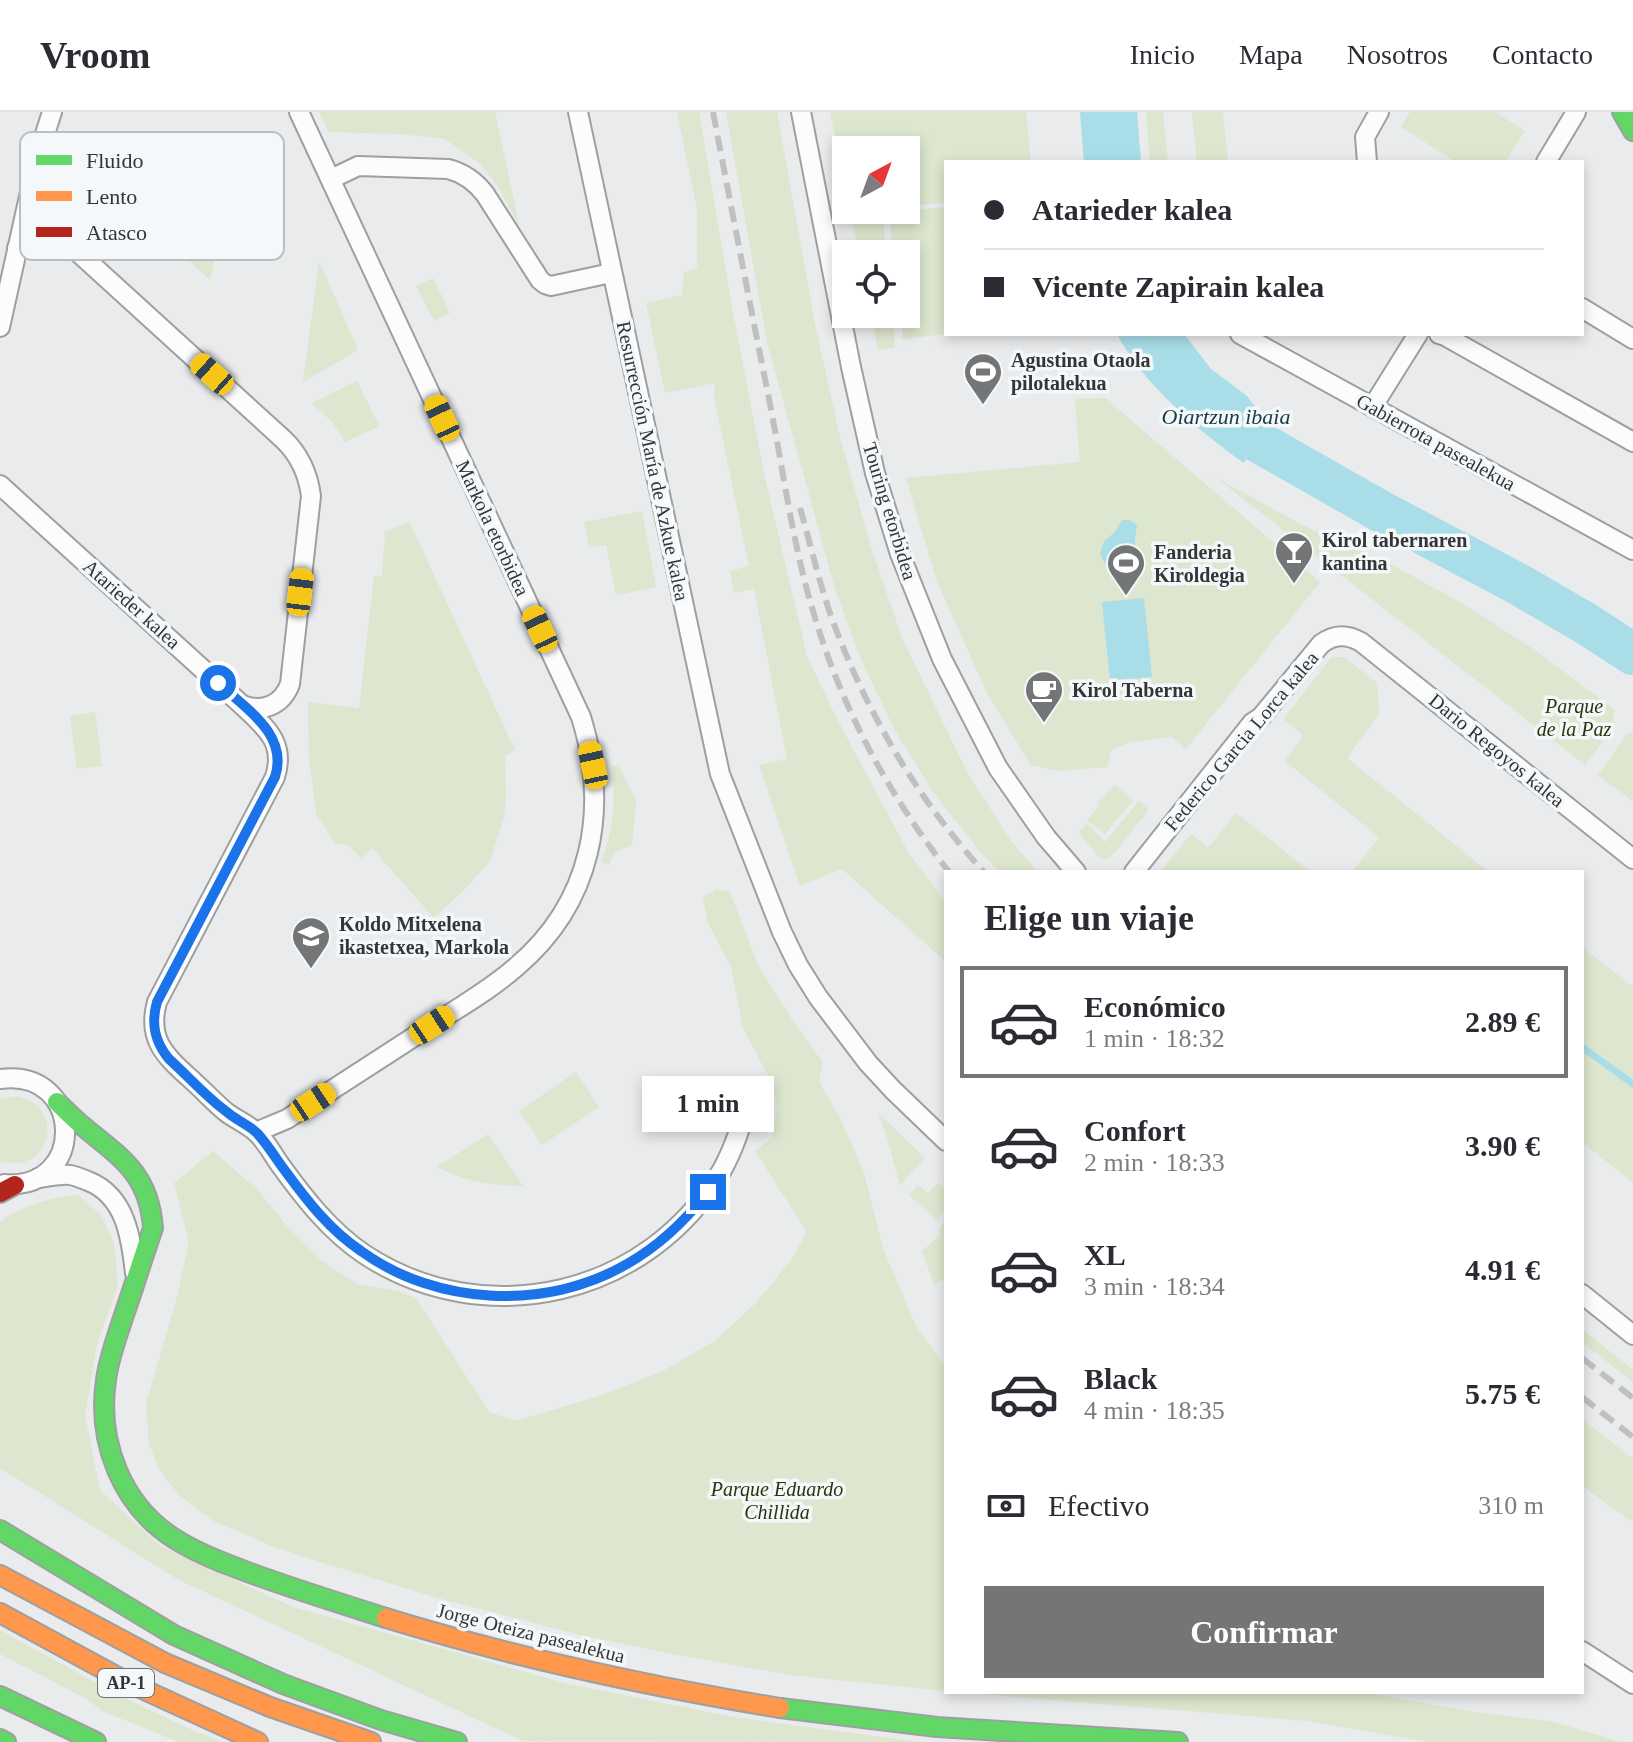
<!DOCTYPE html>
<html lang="es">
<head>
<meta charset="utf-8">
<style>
	body { margin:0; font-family:Georgia,serif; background:#f7f7f7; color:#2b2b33; height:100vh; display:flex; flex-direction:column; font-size:30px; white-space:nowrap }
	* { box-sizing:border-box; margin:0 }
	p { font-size:26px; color:#7c7c81 }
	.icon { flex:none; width:44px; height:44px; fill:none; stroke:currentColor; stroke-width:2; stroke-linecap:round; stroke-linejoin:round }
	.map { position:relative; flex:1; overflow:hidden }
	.drawer { position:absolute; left:944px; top:758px; width:640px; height:824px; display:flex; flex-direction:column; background:#fff; border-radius:0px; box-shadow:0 4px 12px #0003 }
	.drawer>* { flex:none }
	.top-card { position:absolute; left:944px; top:48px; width:640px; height:176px; border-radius:0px; box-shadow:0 4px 12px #0003; display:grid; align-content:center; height:176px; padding:0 40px; background:#fff }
	.needle { width:52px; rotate:41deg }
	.tools { position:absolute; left:832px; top:24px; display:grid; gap:16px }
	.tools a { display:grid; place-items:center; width:88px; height:88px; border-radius:0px; background:#fff; box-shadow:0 4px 12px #0003; font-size:40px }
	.end { position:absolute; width:36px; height:36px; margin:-18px; border:10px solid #1a73e8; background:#fff; box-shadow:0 0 0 4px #fff }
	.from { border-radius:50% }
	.bubble { position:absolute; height:56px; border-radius:0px; background:#fff; box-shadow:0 4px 12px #0003; font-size:26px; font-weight:800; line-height:56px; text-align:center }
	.car { position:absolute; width:24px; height:48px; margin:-24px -12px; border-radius:10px; box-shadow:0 0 6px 2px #0007; background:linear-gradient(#f5c518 24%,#345 0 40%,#f5c518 0 76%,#345 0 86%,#f5c518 0) }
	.top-card b { display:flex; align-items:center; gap:28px; height:76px; font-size:30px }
	.top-card b+b { border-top:2px solid #e1e1e2 }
	.top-card i { width:20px; height:20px; background:#2b2b33 }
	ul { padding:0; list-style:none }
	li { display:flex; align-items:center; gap:24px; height:112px; margin:0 16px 12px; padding:0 24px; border:4px solid transparent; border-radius:0px }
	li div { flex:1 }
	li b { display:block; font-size:30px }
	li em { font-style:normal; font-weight:800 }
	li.active { border-color:#737576 }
	li>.icon { width:72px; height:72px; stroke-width:1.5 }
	h2 { padding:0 40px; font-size:36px; line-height:96px }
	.pay { display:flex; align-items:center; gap:20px; height:88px; padding:0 40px; font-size:30px }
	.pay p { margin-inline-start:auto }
	.primary-button { display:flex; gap:16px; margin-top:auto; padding:16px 40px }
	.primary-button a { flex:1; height:92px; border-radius:0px; background:#737576; color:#fff; font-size:32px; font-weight:800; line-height:92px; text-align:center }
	header { display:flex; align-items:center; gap:48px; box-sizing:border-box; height:112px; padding:0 40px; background:#fff; border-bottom:2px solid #e1e1e2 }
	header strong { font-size:38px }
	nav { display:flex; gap:44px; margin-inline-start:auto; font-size:28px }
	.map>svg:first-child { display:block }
	.green { fill:#dde6ce }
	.water { fill:#a9dee8 }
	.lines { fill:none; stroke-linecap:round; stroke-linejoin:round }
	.stream { stroke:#a9dee8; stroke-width:7 }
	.river { stroke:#a9dee8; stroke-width:42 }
	.street-casing { stroke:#9d9fa0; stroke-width:22 }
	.fast-casing { stroke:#9d9fa0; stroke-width:22 }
	.slow-casing { stroke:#9d9fa0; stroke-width:22 }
	.jam-casing { stroke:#9d9fa0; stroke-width:22 }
	.street { stroke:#fcfcfc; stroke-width:18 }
	.fast { stroke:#63d668; stroke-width:18 }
	.slow { stroke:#ff974d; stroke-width:18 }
	.jam { stroke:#b3261e; stroke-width:18 }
	.rail { stroke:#bfc0c1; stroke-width:6; stroke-dasharray:16 8; stroke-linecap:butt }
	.route { stroke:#1a73e8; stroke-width:10 }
	.labels { text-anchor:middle; stroke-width:7; stroke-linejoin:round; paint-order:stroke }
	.shield { fill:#f5f8fa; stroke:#6e7071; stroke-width:2 }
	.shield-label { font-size:18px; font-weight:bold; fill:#343536 }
	.poi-label { font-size:20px; font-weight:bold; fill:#343536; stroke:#f5f8fa; text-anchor:start }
	.street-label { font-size:20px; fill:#343536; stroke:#f5f8fa }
	.park-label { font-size:20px; font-style:italic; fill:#2b340a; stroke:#f5f8fa }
	.water-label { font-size:22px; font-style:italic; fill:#183c43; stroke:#f5f8fa }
	.key { fill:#f5f8fa; stroke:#bbbebf; stroke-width:2 }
	.key-label { font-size:22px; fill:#343536 }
</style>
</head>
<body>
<header>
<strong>Vroom</strong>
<nav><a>Inicio</a><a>Mapa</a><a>Nosotros</a><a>Contacto</a></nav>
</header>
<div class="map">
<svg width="1633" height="1630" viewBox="0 0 1633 1630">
	<rect width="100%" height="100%" fill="#e9ebec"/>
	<g class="green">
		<path d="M319,0H495L519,113L500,78L482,53L445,27L399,22L329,20Z"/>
		<path d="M677,0H699L733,201L765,366L807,544L836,605L907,738L946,791V850L842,757L800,774L759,653L787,647L754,477L734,481L730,459L749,454L714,285L715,271L665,281L646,191L682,183L684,160L697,156V97Z"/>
		<path d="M726,0H777L815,212L840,325L871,435L902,526L968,662L1011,729L1038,760H1000L982,742L933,680L894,617L860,545L835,477L767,230Z"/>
		<path d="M830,0H1026L1031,50H946V91L906,94V38H846V79Z"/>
		<path d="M1146,0H1163L1168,50H1150Z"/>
		<path d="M1192,0H1223L1228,50H1197Z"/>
		<path d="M1410,0H1495L1525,19L1505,50H1456L1401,15Z"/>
		<path d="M946,95V222L903,227L900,202H906V142H893L889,101Z"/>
		<path d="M850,98H882L886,142H859Z"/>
		<path d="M178,112L220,124L210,168L172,133Z"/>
		<path d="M319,149L358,238L303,270Z"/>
		<path d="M433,166L450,201L434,209L416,174Z"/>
		<path d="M871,202H892L895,236L878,238Z"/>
		<path d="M357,269L379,314L345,330L333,311L312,291Z"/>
		<path d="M1105,286L1320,470L1186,637L1172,625L1130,630L1111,639L1107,655L1057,659L1031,653L988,583L937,470L906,366L1080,350L1075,287Z"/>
		<path d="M1215,365L1302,413L1389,451L1463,492L1532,536L1614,597L1613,615L1585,653Z"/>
		<path d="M642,399L656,475L616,483L606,433L589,435L584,410Z"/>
		<path d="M409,409L515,638L505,644L506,688L504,705L490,749L465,777L434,806L372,736L361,746L347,732L342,733L335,731L316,702L309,646L308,590L359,596L374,464H382L385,420Z"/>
		<path d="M1332,545H1344L1377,571L1379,602L1347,646L1489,760H1352L1379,725L1285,649L1303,623L1283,607Z"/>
		<path d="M95,600L102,654L77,657L70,604Z"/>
		<path d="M1633,621V689L1598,663L1627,622Z"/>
		<path d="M618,652L636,688L632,733L614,740L609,753L601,750C615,714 615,692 612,655Z"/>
		<path d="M1115,673L1133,688L1105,722L1087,708L1100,693L1097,690Z"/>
		<path d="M1139,689L1149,698L1111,745L1106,748L1100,746L1078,720L1088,712L1105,730Z"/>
		<path d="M1236,701L1311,760H1160L1191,722L1208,736Z"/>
		<path d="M716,777L730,780L758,853L791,906L823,951L819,969L841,1008L863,1058L884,1139L916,1214L946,1255V1579L790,1563L678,1543L584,1524L438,1486L320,1450L272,1434L214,1409L179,1383L159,1357L149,1332L146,1292L176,1189L189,1130L174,1071L213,1039L257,1077L286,1113L322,1149L357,1172L398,1179L416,1186L489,1300L515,1309L593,1286L661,1260L716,1228L756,1191L791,1148L807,1120L755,1039L772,1026L777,997L773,973L743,916L731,855L708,811L703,786Z"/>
		<path d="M1582,835L1633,875V1071L1582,1030Z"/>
		<path d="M576,960L599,995L542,1033L519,999Z"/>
		<path d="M17,984C68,996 50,1064 0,1049V987Z"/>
		<path d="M878,1001L925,1046L900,1073L885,1019Z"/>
		<path d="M488,1022L523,1074C490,1073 466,1070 437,1055Z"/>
		<path d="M938,1071L946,1078V1098L937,1108L909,1083L918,1073L928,1081Z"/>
		<path d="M78,1083L100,1102L114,1130L118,1173L97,1232L85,1303L100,1378L159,1433L293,1495L568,1572L733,1605L919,1630L523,1629L179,1468L0,1356V1110C18,1095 54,1084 78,1083Z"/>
		<path d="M946,1109V1165L934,1173L922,1139L941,1123L939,1117Z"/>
		<path d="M1582,1217L1633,1258V1270L1582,1230Z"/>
		<path d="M1582,1307L1633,1347V1410L1582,1374Z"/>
		<path d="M0,1518C72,1558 144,1599 221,1630H179L102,1599L87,1587L0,1542Z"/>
		<path d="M956,1580H1360L1482,1601L1550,1609L1621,1630H1429L1307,1609Z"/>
	</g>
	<g class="water">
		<path d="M1080,0H1137L1141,50H1084Z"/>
		<path d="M1117,222H1184L1211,257L1247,284L1266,309L1244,351C1201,321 1141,270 1117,222Z"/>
		<path d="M1122,408H1130L1137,413C1137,418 1135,422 1135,427C1134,433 1139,439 1136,447C1127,465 1105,458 1100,442L1104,429L1115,420Z"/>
		<path d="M1144,486L1152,565L1110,569L1102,490Z"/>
	</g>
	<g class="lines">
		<path class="stream" d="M1582,935L1633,972"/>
		<path class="river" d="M1150,222L1174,258L1226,310L1257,329L1380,399L1518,472L1585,511L1633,542"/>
		<g class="street-casing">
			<g id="street">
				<path d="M578,0L720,662L782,820L798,853L818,885L868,951L893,978L946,1029"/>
				<path d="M801,0L851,255L875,361L900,442L942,547L998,656L1046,725L1076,760"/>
				<path d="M1367,50L1365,25L1379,0"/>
				<path d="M1546,50L1576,0"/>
				<path d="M331,67L358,54L448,57C464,61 475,69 485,82L540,168L545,172L551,174L611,161"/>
				<path d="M17,136C34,121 51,120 70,133L283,327C300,343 308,361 311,384L290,572C282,593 263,601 242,593"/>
				<path d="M1582,196L1633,227"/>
				<path d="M0,215L38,44L52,0"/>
				<path d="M1240,222L1633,438"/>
				<path d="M1439,222L1445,224L1633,330"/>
				<path d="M1373,294L1418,222"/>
				<path d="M0,373L242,593C265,615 286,630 275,665L157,890C146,930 168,946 195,971C205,980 215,991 226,1000C235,1007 247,1012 256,1020C266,1029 273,1043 281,1054C305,1087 330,1119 364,1142C485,1222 649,1184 722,1058C736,1033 744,1006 751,978"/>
				<path d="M1134,760L1252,611L1261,605L1321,532C1334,522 1347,522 1361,530L1633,747"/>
				<path d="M0,967C84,955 88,1079 4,1072"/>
				<path d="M256,1020L287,1007C333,977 380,947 426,917C456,897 489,879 516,855C592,791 610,698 581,605L299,0"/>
				<path d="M38,1066C48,1065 60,1062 70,1063C76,1064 83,1067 88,1069C126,1084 131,1126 135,1161"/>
				<path d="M1582,1182L1633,1223"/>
				<path d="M1582,1539L1633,1572"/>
			</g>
		</g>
		<g class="fast-casing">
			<g id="fast">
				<path d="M1622,0L1633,19"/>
				<path d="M57,990C66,999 75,1008 85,1016C123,1047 149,1063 153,1116C143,1145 134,1174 124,1203C117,1225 109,1245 106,1268C97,1329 121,1393 175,1427C199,1442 226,1452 253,1462C297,1478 342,1492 386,1506"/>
				<path d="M0,1418L174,1523L283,1572L381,1608L457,1630"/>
				<path d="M0,1584L96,1630"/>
				<path d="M780,1596L937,1615L1178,1630"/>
				<path d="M0,1627L6,1630"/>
			</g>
		</g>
		<g class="slow-casing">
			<g id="slow">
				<path d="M0,1463L165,1551L270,1595L371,1630"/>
				<path d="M0,1501L127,1570L258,1630"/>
				<path d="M386,1506C516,1546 647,1574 780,1596"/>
			</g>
		</g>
		<g class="jam-casing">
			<path id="jam" d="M0,1081L15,1073"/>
		</g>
		<use href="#street" class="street"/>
		<use href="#fast" class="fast"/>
		<use href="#slow" class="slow"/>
		<use href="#jam" class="jam"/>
		<g class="rail">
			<path d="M713,0C732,99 751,198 771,297C784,364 793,433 813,499C841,595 888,682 949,760"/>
			<path d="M800,396C812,437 821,480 837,520C871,608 920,690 984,760"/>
			<path d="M1582,1246L1633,1286"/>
			<path d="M1582,1285L1633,1325"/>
		</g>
	</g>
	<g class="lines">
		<path class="route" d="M218,571C245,596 289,622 275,665L157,890C151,911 154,929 169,947C188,964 206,985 227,1000C236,1008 249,1013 257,1021C268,1033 276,1047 286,1060C308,1090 330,1118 361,1139C437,1194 546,1199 627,1152C659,1134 685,1109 708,1080"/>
	</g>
	<defs>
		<g id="stadium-pin" transform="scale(2)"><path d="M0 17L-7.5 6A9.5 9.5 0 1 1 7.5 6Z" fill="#737576" stroke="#f5f8fa"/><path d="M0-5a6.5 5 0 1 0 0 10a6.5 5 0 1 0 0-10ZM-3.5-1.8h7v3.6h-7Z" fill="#fff"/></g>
		<g id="bar-pin" transform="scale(2)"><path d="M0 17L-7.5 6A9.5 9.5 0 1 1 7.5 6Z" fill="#737576" stroke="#f5f8fa"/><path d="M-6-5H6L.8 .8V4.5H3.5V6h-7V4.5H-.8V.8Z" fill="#fff"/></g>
		<g id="cafe-pin" transform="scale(2)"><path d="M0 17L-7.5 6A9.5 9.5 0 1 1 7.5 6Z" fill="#737576" stroke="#f5f8fa"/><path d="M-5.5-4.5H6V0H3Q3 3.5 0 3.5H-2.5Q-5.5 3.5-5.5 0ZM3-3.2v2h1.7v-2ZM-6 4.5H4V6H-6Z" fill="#fff"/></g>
		<g id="school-pin" transform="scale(2)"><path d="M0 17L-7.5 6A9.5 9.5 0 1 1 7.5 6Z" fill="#737576" stroke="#f5f8fa"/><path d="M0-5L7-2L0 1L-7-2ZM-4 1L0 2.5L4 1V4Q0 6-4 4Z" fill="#fff"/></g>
	</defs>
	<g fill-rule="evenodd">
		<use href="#stadium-pin" x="983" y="260"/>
		<use href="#bar-pin" x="1294" y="439"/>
		<use href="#stadium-pin" x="1126" y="451"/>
		<use href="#cafe-pin" x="1044" y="578"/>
		<use href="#school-pin" x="311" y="824"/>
	</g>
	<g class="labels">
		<rect class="shield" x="98" y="1557" width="56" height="28" rx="6"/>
		<g class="shield-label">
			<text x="126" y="1577">AP-1</text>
		</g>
		<g class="poi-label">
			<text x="1011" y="255">Agustina Otaola<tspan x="1011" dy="23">pilotalekua</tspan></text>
			<text x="1322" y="435">Kirol tabernaren<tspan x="1322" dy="23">kantina</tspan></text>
			<text x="1154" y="447">Fanderia<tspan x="1154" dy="23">Kiroldegia</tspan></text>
			<text x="1072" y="585">Kirol Taberna</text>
			<text x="339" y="819">Koldo Mitxelena<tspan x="339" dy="23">ikastetxea, Markola</tspan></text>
		</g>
		<g class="street-label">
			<text transform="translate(1436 330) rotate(29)" y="7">Gabierrota pasealekua</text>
			<text transform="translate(653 349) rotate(78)" y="7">Resurrección María de Azkue kalea</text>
			<text transform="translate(890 399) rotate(73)" y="7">Touring etorbidea</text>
			<text transform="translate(493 416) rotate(65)" y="7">Markola etorbidea</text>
			<text transform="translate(132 492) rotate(42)" y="7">Atarieder kalea</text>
			<text transform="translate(1241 629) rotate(-50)" y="7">Federico Garcia Lorca kalea</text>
			<text transform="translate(1497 638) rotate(39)" y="7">Dario Regoyos kalea</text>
			<text transform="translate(531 1521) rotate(14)" y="7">Jorge Oteiza pasealekua</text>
		</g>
		<g class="park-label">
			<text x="1574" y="601">Parque<tspan x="1574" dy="23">de la Paz</tspan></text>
			<text x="777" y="1384">Parque Eduardo<tspan x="777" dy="23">Chillida</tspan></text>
		</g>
		<g class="water-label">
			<text x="1226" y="312">Oiartzun ibaia</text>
		</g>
	</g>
	<rect x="20" y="20" width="264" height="128" rx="12" class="key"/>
	<rect x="36" y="43" width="36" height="10" fill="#63d668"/>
	<rect x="36" y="79" width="36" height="10" fill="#ff974d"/>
	<rect x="36" y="115" width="36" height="10" fill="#b3261e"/>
	<g class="key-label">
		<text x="86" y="56">Fluido</text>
		<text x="86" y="92">Lento</text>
		<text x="86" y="128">Atasco</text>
	</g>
</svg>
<div class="tools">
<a><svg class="needle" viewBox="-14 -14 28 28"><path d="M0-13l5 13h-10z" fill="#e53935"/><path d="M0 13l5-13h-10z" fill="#7c7c81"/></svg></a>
<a><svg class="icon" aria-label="locate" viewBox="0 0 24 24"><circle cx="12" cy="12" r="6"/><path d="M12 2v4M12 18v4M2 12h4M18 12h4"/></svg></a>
</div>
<i class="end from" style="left:218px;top:571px"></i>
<i class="end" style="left:708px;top:1080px"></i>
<div class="bubble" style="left:642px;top:964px;width:132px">1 min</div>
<i class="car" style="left:212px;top:262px;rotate:312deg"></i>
<i class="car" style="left:442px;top:306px;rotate:335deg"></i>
<i class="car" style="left:300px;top:480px;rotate:7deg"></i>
<i class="car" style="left:540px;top:517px;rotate:335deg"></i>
<i class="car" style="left:593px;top:653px;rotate:348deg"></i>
<i class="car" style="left:432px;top:913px;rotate:57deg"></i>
<i class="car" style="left:313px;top:990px;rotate:57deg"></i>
<div class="top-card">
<b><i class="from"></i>Atarieder kalea</b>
<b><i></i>Vicente Zapirain kalea</b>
</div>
<section class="drawer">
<h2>Elige un viaje</h2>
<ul>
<li class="active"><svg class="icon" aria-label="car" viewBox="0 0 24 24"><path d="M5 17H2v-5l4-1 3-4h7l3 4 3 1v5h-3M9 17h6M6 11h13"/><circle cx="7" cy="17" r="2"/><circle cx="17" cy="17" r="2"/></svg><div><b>Económico</b><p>1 min · 18:32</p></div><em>2.89 €</em></li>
<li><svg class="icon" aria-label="car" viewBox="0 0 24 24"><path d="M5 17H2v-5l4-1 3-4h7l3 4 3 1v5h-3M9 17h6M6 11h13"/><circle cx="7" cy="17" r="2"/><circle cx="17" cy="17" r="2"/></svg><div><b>Confort</b><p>2 min · 18:33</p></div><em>3.90 €</em></li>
<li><svg class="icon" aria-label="car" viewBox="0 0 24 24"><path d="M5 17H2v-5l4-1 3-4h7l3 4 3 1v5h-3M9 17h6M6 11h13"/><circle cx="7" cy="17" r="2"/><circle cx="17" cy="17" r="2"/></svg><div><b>XL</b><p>3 min · 18:34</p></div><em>4.91 €</em></li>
<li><svg class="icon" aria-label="car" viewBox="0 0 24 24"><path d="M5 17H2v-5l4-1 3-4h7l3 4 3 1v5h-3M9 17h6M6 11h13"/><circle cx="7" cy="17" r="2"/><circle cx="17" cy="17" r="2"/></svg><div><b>Black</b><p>4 min · 18:35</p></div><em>5.75 €</em></li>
</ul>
<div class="pay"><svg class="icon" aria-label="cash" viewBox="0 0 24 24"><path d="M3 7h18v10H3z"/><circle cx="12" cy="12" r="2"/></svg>Efectivo<p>310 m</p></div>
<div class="primary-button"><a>Confirmar</a></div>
</section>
</div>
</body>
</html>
